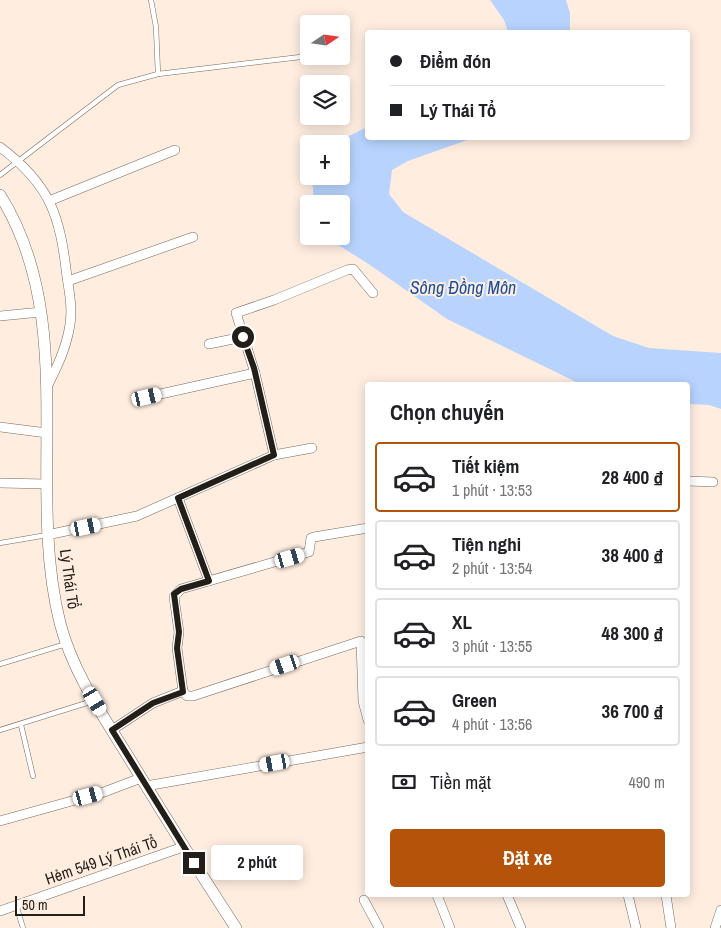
<!DOCTYPE html>
<html lang="vi">
<head>
<meta charset="utf-8">
<style>
	body { margin:0; font-family:"Archivo Narrow",sans-serif; background:#f6f6f6; color:#202124; height:100vh; display:flex; flex-direction:column; font-size:19px; white-space:nowrap }
	* { box-sizing:border-box; margin:0 }
	p { font-size:16px; color:#757577 }
	.icon { flex:none; width:28px; height:28px; fill:none; stroke:currentColor; stroke-width:2; stroke-linecap:round; stroke-linejoin:round }
	.map { position:relative; flex:1; overflow:hidden }
	.sheet { position:absolute; left:365px; top:382px; width:325px; height:515px; display:flex; flex-direction:column; background:#fff; border-radius:5px; box-shadow:0 2px 12px #0003 }
	.sheet>* { flex:none }
	.banner { position:absolute; left:365px; top:30px; width:325px; height:110px; border-radius:5px; box-shadow:0 2px 12px #0003; display:grid; align-content:center; height:110px; padding:0 25px; background:#fff }
	.needle { width:32px; rotate:77deg }
	.buttons { position:absolute; left:300px; top:15px; display:grid; gap:10px }
	.buttons a { display:grid; place-items:center; width:50px; height:50px; border-radius:5px; background:#fff; box-shadow:0 2px 12px #0003; font-size:25px }
	.scale { position:absolute; left:15px; bottom:12px; width:70px; box-sizing:border-box; padding-left:5px; border:2px solid #241e19; border-top:0; font-size:14px; line-height:18px; white-space:nowrap; color:#241e19; -webkit-text-stroke:4px #ffeee0; paint-order:stroke }
	.end { position:absolute; width:22px; height:22px; margin:-11px; border:6px solid #241e19; background:#fff; box-shadow:0 0 0 2px #fff }
	.from { border-radius:50% }
	.bubble { position:absolute; height:35px; border-radius:5px; background:#fff; box-shadow:0 2px 12px #0003; font-size:16px; font-weight:700; line-height:35px; text-align:center }
	.car { position:absolute; width:15px; height:30px; margin:-15px -8px; border-radius:6px; box-shadow:0 0 4px 1px #0007; background:linear-gradient(#fff 24%,#345 0 40%,#fff 0 76%,#345 0 86%,#fff 0) }
	.banner b { display:flex; align-items:center; gap:18px; height:48px; font-size:19px }
	.banner b+b { border-top:1px solid #e0e0e0 }
	.banner i { width:12px; height:12px; background:#202124 }
	ul { padding:0; list-style:none }
	li { display:flex; align-items:center; gap:15px; height:70px; margin:0 10px 8px; padding:0 15px; border:2px solid #e0e0e0; border-radius:5px }
	li div { flex:1 }
	li b { display:block; font-size:19px }
	li em { font-style:normal; font-weight:700 }
	li.on { border-color:#b45309 }
	li>.icon { width:45px; height:45px; stroke-width:1.5 }
	h2 { padding:0 25px; font-size:22px; line-height:60px }
	.pay { display:flex; align-items:center; gap:12px; height:55px; padding:0 25px; font-size:19px }
	.pay p { margin-inline-start:auto }
	.button { display:flex; gap:10px; margin-top:auto; padding:10px 25px }
	.button a { flex:1; height:58px; border-radius:5px; background:#b45309; color:#fff; font-size:20px; font-weight:700; line-height:58px; text-align:center }
	.map>svg:first-child { display:block }
	.water { fill:#b8d4fe }
	.lines { fill:none; stroke-linecap:round; stroke-linejoin:round }
	.lane-casing { stroke:#77695d; stroke-width:5.5 }
	.street-casing { stroke:#77695d; stroke-width:10 }
	.secondary-casing { stroke:#77695d; stroke-width:12 }
	.lane { stroke:#fff; stroke-width:4.5 }
	.street { stroke:#fff; stroke-width:9 }
	.secondary { stroke:#fff; stroke-width:11 }
	.route { stroke:#241e19; stroke-width:6 }
	.labels { text-anchor:middle; stroke-width:4; stroke-linejoin:round; paint-order:stroke }
	.street-label { font-size:16px; fill:#241e19; stroke:#ffeee0 }
	.water-label { font-size:18px; font-style:italic; fill:#19509e; stroke:#ffeee0 }
</style>
</head>
<body>
<div class="map">
<svg width="721" height="928" viewBox="0 0 721 928">
	<rect width="100%" height="100%" fill="#ffeee0"/>
	<g class="water">
		<path d="M490,0H566L570,13V32H508L504,20Z"/>
		<path d="M367,127L368,138H473L408,161L392,170L389,194L403,212L613,336L649,348L721,353V409L709,405L688,404V385H586L576,382L447,319L370,265L324,236H341V204H314L312,176H341V144H333Z"/>
	</g>
	<g class="lines">
		<g class="lane-casing">
			<g id="lane">
				<path d="M151,0L156,27L158,74"/>
				<path d="M0,175L118,85L158,74L309,56"/>
				<path d="M0,543L47,535"/>
				<path d="M0,664L66,644"/>
				<path d="M21,725L33,776"/>
				<path d="M0,730L93,701"/>
				<path d="M16,905L23,928"/>
			</g>
		</g>
		<g class="street-casing">
			<g id="street">
				<path d="M0,147C51,185 60,216 67,277C70,295 73,313 69,330C65,351 56,369 47,387"/>
				<path d="M49,201L175,150"/>
				<path d="M68,281L193,237"/>
				<path d="M0,316L41,312"/>
				<path d="M209,344L243,337"/>
				<path d="M147,397L255,373"/>
				<path d="M0,427L47,433"/>
				<path d="M274,455L255,373L236,313L274,300L347,270L353,269L373,293"/>
				<path d="M688,481L713,482"/>
				<path d="M0,483L47,484"/>
				<path d="M178,498L209,581"/>
				<path d="M368,528L314,537L311,538L309,552L181,589L174,597L179,632L177,648L183,691L187,696H193L361,641L363,701L368,720"/>
				<path d="M47,535L137,516L274,455L312,448"/>
				<path d="M112,730L153,703L183,691"/>
				<path d="M146,786L368,747"/>
				<path d="M0,821L104,792L141,778"/>
				<path d="M437,895L450,928"/>
				<path d="M507,895L521,928"/>
				<path d="M628,895L636,928"/>
				<path d="M666,895L671,928"/>
				<path d="M364,900L379,928"/>
				<path d="M0,911L183,847"/>
				<path d="M715,928L721,910"/>
			</g>
		</g>
		<g class="secondary-casing">
			<path id="secondary" d="M0,195C80,322 25,484 60,623C72,670 101,713 126,753C162,812 198,870 236,928"/>
		</g>
		<use href="#lane" class="lane"/>
		<use href="#street" class="street"/>
		<use href="#secondary" class="secondary"/>
	</g>
	<g class="lines">
		<path class="route" d="M194,863L112,730L153,703L183,692L177,648L179,632L174,594L181,589L209,581L178,498L274,455L254,368L243,337"/>
	</g>
	<g class="labels">
		<g class="street-label">
			<text transform="translate(70 579) rotate(82)" y="6">Lý Thái Tổ</text>
			<text transform="translate(101 860) rotate(-19)" y="6">Hẻm 549 Lý Thái Tổ</text>
		</g>
		<g class="water-label">
			<text x="463" y="294">Sông Đồng Môn</text>
		</g>
	</g>
</svg>
<div class="buttons">
<a><svg class="needle" viewBox="-14 -14 28 28"><path d="M0-13l5 13h-10z" fill="#e53935"/><path d="M0 13l5-13h-10z" fill="#757577"/></svg></a>
<a><svg class="icon" aria-label="layers" viewBox="0 0 24 24"><path d="M12 4l9 5-9 5-9-5zM3 14l9 5 9-5"/></svg></a>
<a>+</a>
<a>−</a>
</div>
<div class="scale">50 m</div>
<i class="end from" style="left:243px;top:337px"></i>
<i class="end" style="left:194px;top:863px"></i>
<div class="bubble" style="left:211px;top:845px;width:92px">2 phút</div>
<i class="car" style="left:147px;top:397px;rotate:77deg"></i>
<i class="car" style="left:86px;top:527px;rotate:78deg"></i>
<i class="car" style="left:290px;top:558px;rotate:74deg"></i>
<i class="car" style="left:285px;top:665px;rotate:251deg"></i>
<i class="car" style="left:95px;top:701px;rotate:149deg"></i>
<i class="car" style="left:275px;top:763px;rotate:260deg"></i>
<i class="car" style="left:88px;top:796px;rotate:75deg"></i>
<div class="banner">
<b><i class="from"></i>Điểm đón</b>
<b><i></i>Lý Thái Tổ</b>
</div>
<section class="sheet">
<h2>Chọn chuyến</h2>
<ul>
<li class="on"><svg class="icon" aria-label="car" viewBox="0 0 24 24"><path d="M5 17H2v-5l4-1 3-4h7l3 4 3 1v5h-3M9 17h6M6 11h13"/><circle cx="7" cy="17" r="2"/><circle cx="17" cy="17" r="2"/></svg><div><b>Tiết kiệm</b><p>1 phút · 13:53</p></div><em>28 400 ₫</em></li>
<li><svg class="icon" aria-label="car" viewBox="0 0 24 24"><path d="M5 17H2v-5l4-1 3-4h7l3 4 3 1v5h-3M9 17h6M6 11h13"/><circle cx="7" cy="17" r="2"/><circle cx="17" cy="17" r="2"/></svg><div><b>Tiện nghi</b><p>2 phút · 13:54</p></div><em>38 400 ₫</em></li>
<li><svg class="icon" aria-label="car" viewBox="0 0 24 24"><path d="M5 17H2v-5l4-1 3-4h7l3 4 3 1v5h-3M9 17h6M6 11h13"/><circle cx="7" cy="17" r="2"/><circle cx="17" cy="17" r="2"/></svg><div><b>XL</b><p>3 phút · 13:55</p></div><em>48 300 ₫</em></li>
<li><svg class="icon" aria-label="car" viewBox="0 0 24 24"><path d="M5 17H2v-5l4-1 3-4h7l3 4 3 1v5h-3M9 17h6M6 11h13"/><circle cx="7" cy="17" r="2"/><circle cx="17" cy="17" r="2"/></svg><div><b>Green</b><p>4 phút · 13:56</p></div><em>36 700 ₫</em></li>
</ul>
<div class="pay"><svg class="icon" aria-label="cash" viewBox="0 0 24 24"><path d="M3 7h18v10H3z"/><circle cx="12" cy="12" r="2"/></svg>Tiền mặt<p>490 m</p></div>
<div class="button"><a>Đặt xe</a></div>
</section>
</div>
</body>
</html>
